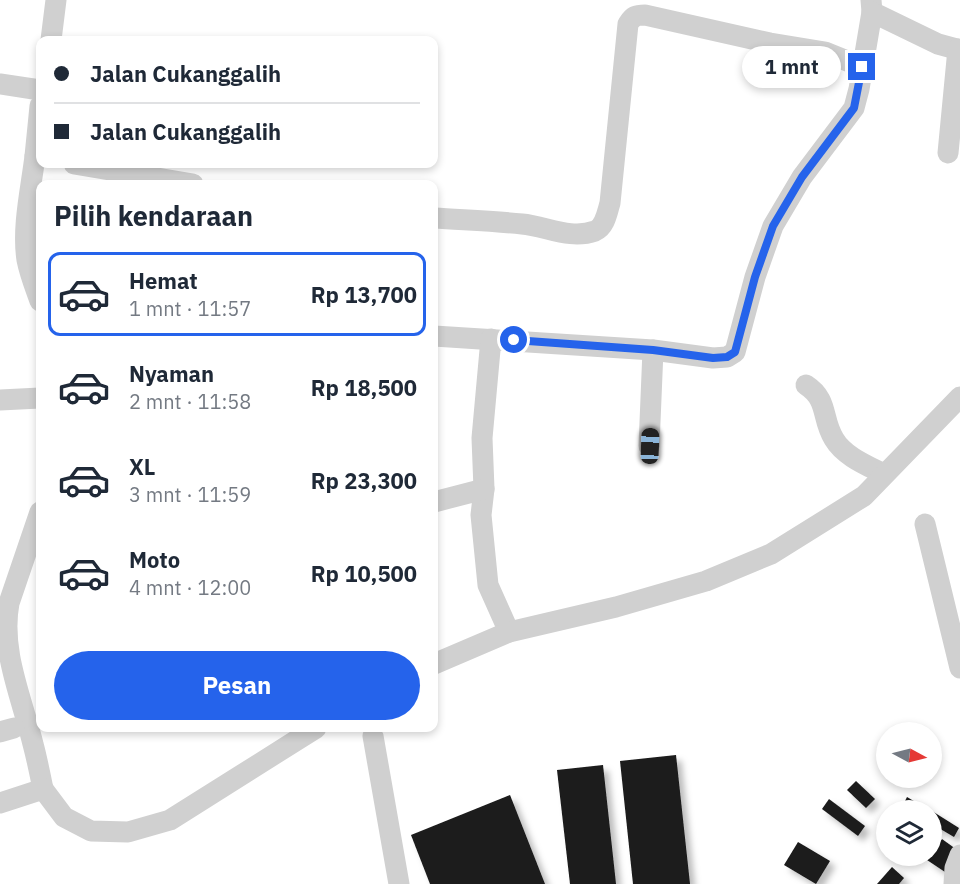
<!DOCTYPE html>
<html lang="id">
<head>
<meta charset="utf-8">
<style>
	body { margin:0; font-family:"IBM Plex Sans",sans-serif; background:#f6f6f7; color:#1f2937; height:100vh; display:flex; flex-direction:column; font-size:22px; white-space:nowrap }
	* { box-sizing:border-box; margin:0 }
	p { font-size:20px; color:#747a83 }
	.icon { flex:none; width:33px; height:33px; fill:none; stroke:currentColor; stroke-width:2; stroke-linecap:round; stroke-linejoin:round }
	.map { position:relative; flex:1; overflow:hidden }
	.sheet { position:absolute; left:36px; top:180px; width:402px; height:552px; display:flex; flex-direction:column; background:#fff; border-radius:12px; box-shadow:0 3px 9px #0003 }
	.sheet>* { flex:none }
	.banner { position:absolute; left:36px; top:36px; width:402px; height:132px; border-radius:12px; box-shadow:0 3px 9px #0003; display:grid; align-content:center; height:132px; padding:0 18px; background:#fff }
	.needle { width:39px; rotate:97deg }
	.fabs { position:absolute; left:876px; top:722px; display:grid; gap:12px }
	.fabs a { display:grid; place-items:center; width:66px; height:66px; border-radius:50%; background:#fff; box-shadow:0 3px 9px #0003; font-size:30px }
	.end { position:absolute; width:27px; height:27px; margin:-14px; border:8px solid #2563eb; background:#fff; box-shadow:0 0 0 3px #fff }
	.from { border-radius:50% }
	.bubble { position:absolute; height:42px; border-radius:21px; background:#fff; box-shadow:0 3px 9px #0003; font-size:20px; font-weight:700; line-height:42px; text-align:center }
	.car { position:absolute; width:18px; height:36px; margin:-18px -9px; border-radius:8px; box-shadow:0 0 4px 2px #0007; background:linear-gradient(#222 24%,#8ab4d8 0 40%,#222 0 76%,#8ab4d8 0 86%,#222 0) }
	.banner b { display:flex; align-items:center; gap:21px; height:57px; font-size:22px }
	.banner b+b { border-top:2px solid #e0e1e3 }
	.banner i { width:15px; height:15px; background:#1f2937 }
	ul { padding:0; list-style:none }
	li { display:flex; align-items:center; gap:18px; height:84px; margin:0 12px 9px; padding:0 6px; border:3px solid transparent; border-radius:12px }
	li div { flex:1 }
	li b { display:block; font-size:22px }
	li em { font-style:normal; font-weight:700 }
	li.active { border-color:#2563eb }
	li>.icon { width:54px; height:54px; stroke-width:1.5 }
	h2 { padding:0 18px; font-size:27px; line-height:72px }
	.cta { display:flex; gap:12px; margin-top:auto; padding:12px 18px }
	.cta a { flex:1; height:69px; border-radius:36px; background:#2563eb; color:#fff; font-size:24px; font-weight:700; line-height:69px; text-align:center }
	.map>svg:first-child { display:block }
	.building { fill:#1a1a1a; filter:url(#shadow) }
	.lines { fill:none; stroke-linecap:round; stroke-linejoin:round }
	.minor { stroke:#d0d0d0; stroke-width:21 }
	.route { stroke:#2563eb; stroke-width:8 }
</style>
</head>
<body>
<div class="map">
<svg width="960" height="884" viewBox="0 0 960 884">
	<defs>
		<filter id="shadow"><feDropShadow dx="5.5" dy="5.5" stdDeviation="3" flood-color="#0004"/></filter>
	</defs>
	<rect width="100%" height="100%" fill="#fff"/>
	<g class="building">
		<path d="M676,755L690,884H633L620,761Z"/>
		<path d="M603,765L616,884H570L557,770Z"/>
		<path d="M856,781L875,799L866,808L847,790Z"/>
		<path d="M510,795L545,884H430L411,835Z"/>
		<path d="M907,797L929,810H907L902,807Z"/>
		<path d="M829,799L865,826L858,836L822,809Z"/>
		<path d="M932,811L959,828L954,837L932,824Z"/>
		<path d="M886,821V834L881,831Z"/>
		<path d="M942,839L960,852L945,872L927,860Z"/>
		<path d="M798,842L830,861L816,884L784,865Z"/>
		<path d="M892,867L904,878L899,884H877Z"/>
	</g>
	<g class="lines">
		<g class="minor">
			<path d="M871,0L872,12L938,44L960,50"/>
			<path d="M51,40L56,0"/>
			<path d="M0,84L40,90"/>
			<path d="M40,106L35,156L40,157"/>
			<path d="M948,153L958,49"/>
			<path d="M35,156C31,189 22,227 27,260C30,275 35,287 40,301"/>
			<path d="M74,164L193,184"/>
			<path d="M434,218C463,220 493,221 522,224C546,226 570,240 595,231C605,227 607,213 610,203L628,24C633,16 636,15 645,15L770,43L825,52L862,67"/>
			<path d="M434,336L653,350L713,358L727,357L735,352L755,277L773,226L802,177L854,108L859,89L872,12"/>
			<path d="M491,339L482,438L484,489L481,515L488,585L509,632"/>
			<path d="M806,385C829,400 821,418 834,439C844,456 866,465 884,474"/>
			<path d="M0,400L40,398"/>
			<path d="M649,446L653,350"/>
			<path d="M434,502L484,489"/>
			<path d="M40,512L9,603C0,651 22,698 33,744C37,759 40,774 43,789"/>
			<path d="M925,524L960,668"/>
			<path d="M434,664L509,632L616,607L706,581L771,554L864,496L960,397"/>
			<path d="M0,732L14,728"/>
			<path d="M373,736L399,884"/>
			<path d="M0,803L43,789L64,817L91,831L128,832L170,820L316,728"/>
			<path d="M954,884L955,868L960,855"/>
		</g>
	</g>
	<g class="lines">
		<path class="route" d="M514,340L653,350L713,358L727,357L735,352L755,277L773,226L802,177L854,108L862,67"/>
	</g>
</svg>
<div class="fabs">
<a><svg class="needle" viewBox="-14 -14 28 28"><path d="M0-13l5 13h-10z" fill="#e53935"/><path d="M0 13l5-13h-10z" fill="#747a83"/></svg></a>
<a><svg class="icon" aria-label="layers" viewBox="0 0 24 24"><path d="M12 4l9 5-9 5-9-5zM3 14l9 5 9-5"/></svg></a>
</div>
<i class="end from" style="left:514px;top:340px"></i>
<i class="end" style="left:862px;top:67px"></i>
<div class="bubble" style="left:742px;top:46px;width:99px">1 mnt</div>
<i class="car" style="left:650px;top:446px;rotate:2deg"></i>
<div class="banner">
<b><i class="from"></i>Jalan Cukanggalih</b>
<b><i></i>Jalan Cukanggalih</b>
</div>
<section class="sheet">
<h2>Pilih kendaraan</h2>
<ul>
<li class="active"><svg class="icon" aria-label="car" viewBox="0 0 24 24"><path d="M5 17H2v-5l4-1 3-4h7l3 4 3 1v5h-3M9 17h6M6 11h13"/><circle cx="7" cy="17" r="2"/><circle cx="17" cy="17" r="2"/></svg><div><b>Hemat</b><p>1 mnt · 11:57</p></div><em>Rp 13,700</em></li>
<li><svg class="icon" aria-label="car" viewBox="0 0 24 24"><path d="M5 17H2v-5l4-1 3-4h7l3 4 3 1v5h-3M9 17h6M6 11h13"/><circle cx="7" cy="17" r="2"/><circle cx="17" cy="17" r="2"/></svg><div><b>Nyaman</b><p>2 mnt · 11:58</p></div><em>Rp 18,500</em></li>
<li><svg class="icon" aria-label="car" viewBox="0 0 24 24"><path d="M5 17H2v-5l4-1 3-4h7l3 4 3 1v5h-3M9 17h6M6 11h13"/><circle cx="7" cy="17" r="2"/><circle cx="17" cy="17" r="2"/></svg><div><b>XL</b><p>3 mnt · 11:59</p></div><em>Rp 23,300</em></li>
<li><svg class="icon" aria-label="car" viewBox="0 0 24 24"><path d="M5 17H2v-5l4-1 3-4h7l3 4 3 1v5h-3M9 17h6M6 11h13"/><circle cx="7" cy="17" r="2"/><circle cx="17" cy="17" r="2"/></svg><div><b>Moto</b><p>4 mnt · 12:00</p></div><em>Rp 10,500</em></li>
</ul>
<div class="cta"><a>Pesan</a></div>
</section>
</div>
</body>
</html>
